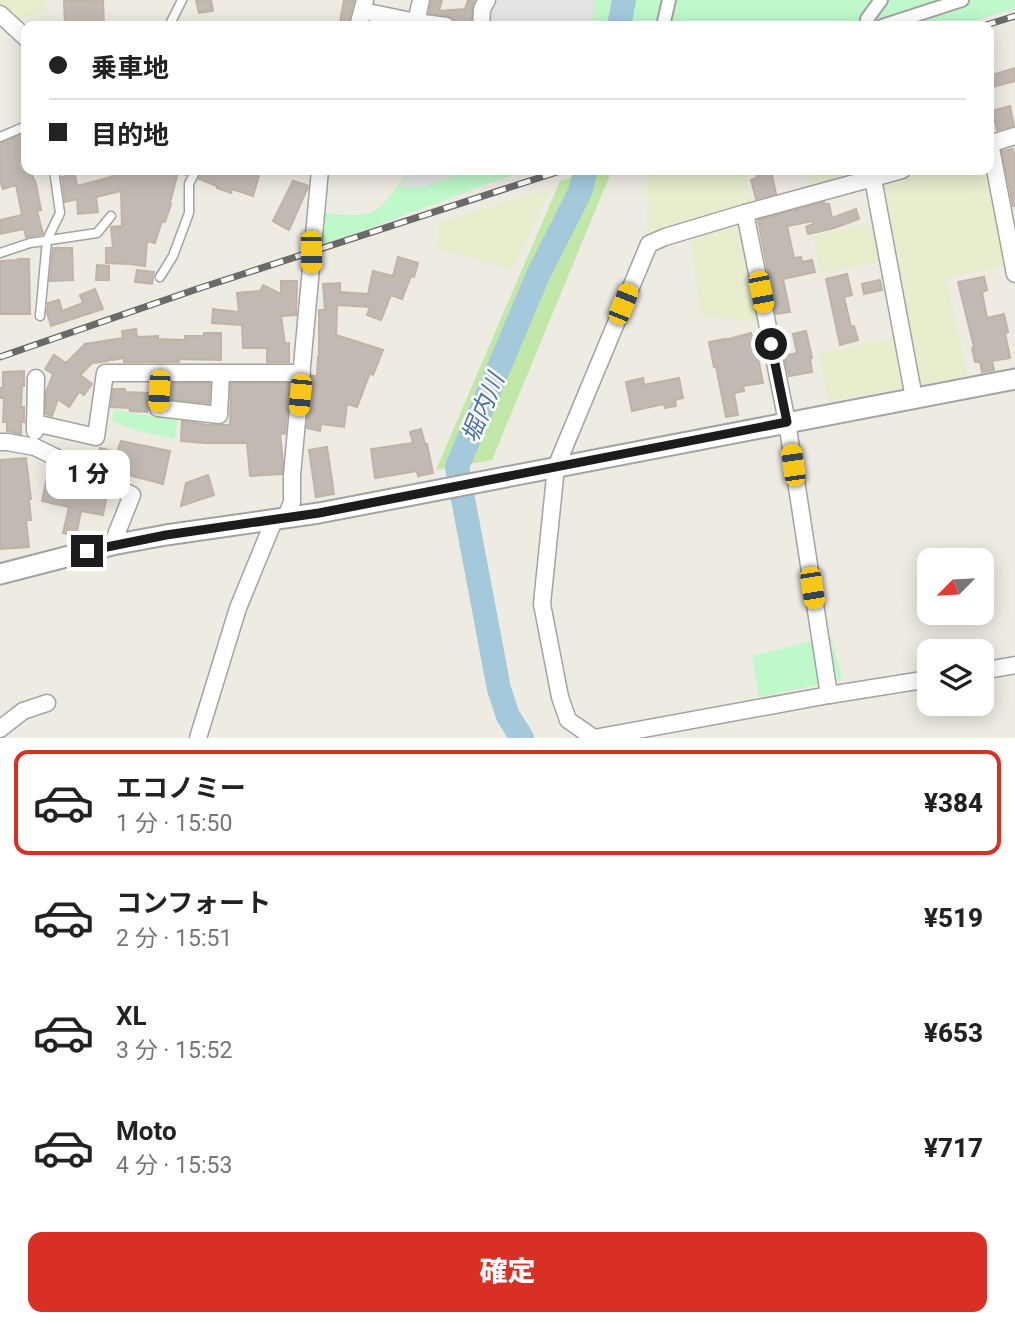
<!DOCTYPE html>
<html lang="ja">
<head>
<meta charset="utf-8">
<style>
	body { margin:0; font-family:Roboto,"Noto Sans JP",sans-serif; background:#f2f2f2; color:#222; height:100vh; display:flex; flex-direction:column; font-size:26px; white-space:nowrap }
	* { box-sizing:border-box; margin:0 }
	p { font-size:23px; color:#767676 }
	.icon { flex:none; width:38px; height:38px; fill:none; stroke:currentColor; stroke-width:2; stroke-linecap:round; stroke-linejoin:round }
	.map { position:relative; height:738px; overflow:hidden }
	.sheet { display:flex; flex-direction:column; background:#fff; flex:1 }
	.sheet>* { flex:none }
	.top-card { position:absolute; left:21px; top:21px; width:973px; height:154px; border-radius:14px; box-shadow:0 4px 18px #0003; display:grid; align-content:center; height:154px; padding:0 28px; background:#fff }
	.needle { width:46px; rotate:246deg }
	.buttons { position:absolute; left:917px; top:548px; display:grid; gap:14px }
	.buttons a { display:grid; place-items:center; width:77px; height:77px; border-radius:14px; background:#fff; box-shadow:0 4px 18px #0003; font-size:35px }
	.end { position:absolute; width:32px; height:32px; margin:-16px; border:9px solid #1c1c1c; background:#fff; box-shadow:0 0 0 4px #fff }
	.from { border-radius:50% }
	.bubble { position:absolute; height:49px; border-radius:14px; background:#fff; box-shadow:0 4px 18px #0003; font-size:23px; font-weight:800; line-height:49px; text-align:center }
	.car { position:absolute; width:21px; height:42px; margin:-21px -10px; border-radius:9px; box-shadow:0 0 5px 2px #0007; background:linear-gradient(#f5c518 24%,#345 0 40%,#f5c518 0 76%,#345 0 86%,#f5c518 0) }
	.top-card b { display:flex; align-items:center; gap:24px; height:66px; font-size:26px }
	.top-card b+b { border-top:2px solid #e0e0e0 }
	.top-card i { width:18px; height:18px; background:#222 }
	ul { padding:12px 0 0; list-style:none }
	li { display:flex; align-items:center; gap:21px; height:105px; margin:0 14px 10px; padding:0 14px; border:4px solid transparent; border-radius:14px }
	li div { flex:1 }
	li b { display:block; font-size:26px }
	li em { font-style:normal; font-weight:800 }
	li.active { border-color:#d93025 }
	li>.icon { width:63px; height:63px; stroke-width:1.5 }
	.primary-button { display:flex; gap:14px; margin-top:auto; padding:14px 28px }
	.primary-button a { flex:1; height:80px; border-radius:14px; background:#d93025; color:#fff; font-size:28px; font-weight:800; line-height:80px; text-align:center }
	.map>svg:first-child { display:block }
	.farmland { fill:#e7edcd }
	.grass { fill:#c1e8a8 }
	.park { fill:#bff8c9 }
	.parking { fill:#e4e4e4 }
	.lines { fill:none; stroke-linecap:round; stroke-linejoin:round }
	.river { stroke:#a3c9db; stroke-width:24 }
	.building { fill:#c2bab2; stroke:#bfb3a5; stroke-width:2 }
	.service-casing { stroke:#a3a3a3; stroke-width:11 }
	.pedestrian-casing { stroke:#a3a3a3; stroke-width:16 }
	.minor-casing { stroke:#a3a3a3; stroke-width:19 }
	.tertiary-casing { stroke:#a3a3a3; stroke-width:23 }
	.service { stroke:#fff; stroke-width:8 }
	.pedestrian { stroke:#fff; stroke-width:12 }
	.minor { stroke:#fff; stroke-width:16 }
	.tertiary { stroke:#fff; stroke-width:19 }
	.rail-casing { stroke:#6a6a6a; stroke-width:7 }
	.rail { stroke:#fff; stroke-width:4.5; stroke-dasharray:13; stroke-linecap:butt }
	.route { stroke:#1c1c1c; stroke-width:9 }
	.labels { text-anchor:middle; stroke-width:5; stroke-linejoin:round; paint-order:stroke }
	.water-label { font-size:24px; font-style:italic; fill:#4b71aa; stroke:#fff }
</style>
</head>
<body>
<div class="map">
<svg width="1015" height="738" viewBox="0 0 1015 738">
	<rect width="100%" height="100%" fill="#eeebe2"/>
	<g class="farmland">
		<path d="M0,0H45L46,12L13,19L0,6Z"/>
		<path d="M646,170H745L752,206L648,235Z"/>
		<path d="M807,170H882L811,190Z"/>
		<path d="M919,170H989L1009,265L946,278L967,376L915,386L879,187L883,180Z"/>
		<path d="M550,188L513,270L438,249L439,223Z"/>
		<path d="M873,223L881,261L821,274L813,236Z"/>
		<path d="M739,225L760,322L701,317L690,236Z"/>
		<path d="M898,338L908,387L829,402L819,353Z"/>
	</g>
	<path class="grass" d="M592,170H612L492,460L436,470L560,181Z"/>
	<g class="park">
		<path d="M489,0H1015V8L959,26H487Z"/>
		<path d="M409,170H526L324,245C320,233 320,226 326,213C337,214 349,216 360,215C383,214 396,187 409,170Z"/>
		<path d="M114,409L136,414L177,420L175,439L135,430L112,421Z"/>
		<path d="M831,636L842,680L759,697L752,656Z"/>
	</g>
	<g class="parking">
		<path d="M492,0H596L591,26H487L488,5Z"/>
		<path d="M413,170H472L423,187H399Z"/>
	</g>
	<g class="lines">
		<g class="river">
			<path d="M619,26L624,0"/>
			<path d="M522,738L508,716L499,689L457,467L538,275L580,192L586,170"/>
		</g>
	</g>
	<g class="building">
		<path d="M103,0L104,26H65L64,1Z"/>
		<path d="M196,0H211L213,11L199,13Z"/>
		<path d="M344,0H354L348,23L340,22Z"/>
		<path d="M431,0H442L439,11L465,9L468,0H475L472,8L471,25L456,22L453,18L448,16L429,13Z"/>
		<path d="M1015,68V81L989,88V76Z"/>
		<path d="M1010,106L1014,126L997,130L992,111Z"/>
		<path d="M26,133V170H30L36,184L41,210L37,211L43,234L26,237L24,229L0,234V220L22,215L16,185L3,189L0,181V143Z"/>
		<path d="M1013,149L1014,154H1015V206H1013L1002,151Z"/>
		<path d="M101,170H132L162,174L164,170H189L186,175L178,172L170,203L171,204L165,222L162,221L155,243L147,241L145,266L131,264L106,263V248H113L111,227L122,226L121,191L96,197L98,212L78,214L77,199L65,202L62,177L75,174L77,186L115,176Z"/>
		<path d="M202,170H253L260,172L253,196L232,189L231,193L217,188V186L199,179Z"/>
		<path d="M755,170H771L776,194L756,199L751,180L757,178Z"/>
		<path d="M293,181L307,185L308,187L289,230L273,221Z"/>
		<path d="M824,202V204H829L832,218L856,209L859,219L834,228L808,234L806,227L813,224V221L787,226L794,258L801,257L802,262L812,260L815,272L783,279L790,312L776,314L758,220Z"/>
		<path d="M53,248H72L73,280L50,281Z"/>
		<path d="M398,257L418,263L414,277L411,276L402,299L391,295L381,320L367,315L370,307L337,305L336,335L383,350L373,375L370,373L357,407L347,404L344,427L321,424L320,431L307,428L312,376H317L318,357H319V310H325L323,284L340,283V292L368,294L373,271L393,276Z"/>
		<path d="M18,259H29L30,314H0V261L18,260Z"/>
		<path d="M97,265L109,266V280H96Z"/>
		<path d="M137,270L154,272L152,284L135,282Z"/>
		<path d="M847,274L852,295L844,297L851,327L854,326L858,340L840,345L826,279Z"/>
		<path d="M984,277L987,290L982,292L987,318L1004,314L1008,332L1005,333L1010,358L992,361L994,370L982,372L980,362H975L972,348L974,347L958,282Z"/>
		<path d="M880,280L882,290L864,294L862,284Z"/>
		<path d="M281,281H297L296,315L281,316L285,344L289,343V362H267V348H243L242,325L212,323L213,309L239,312L237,293L260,291L263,285L281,294Z"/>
		<path d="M95,289L103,309L51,326L47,312L48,303L59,300L62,311L83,303L80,295Z"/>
		<path d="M136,329L137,337L158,336V339L185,340V336H204V333H221V360L179,359V362H124V358L111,360V357L108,361L92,363L80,375L92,384L84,395L79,392L69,407L58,399L52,416L46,414V392L53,374L45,369L54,355L66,363L85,344L123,338L122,331Z"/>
		<path d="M806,331L812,358L810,359L812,372L789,376L784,356L797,353L793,334Z"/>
		<path d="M751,333L753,338H759L762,351L757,353L763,383L743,386L744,391L734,393L738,415L726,417L716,366L714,367L709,342L725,339V340Z"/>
		<path d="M24,371V386H22L21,407H24V422H21V434L7,431V422H3L4,398H0V388H3V372Z"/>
		<path d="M643,378L644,385L679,378L683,398L675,400L676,406L665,408L664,404L632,411L626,382Z"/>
		<path d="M170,383H210L209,403L169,399Z"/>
		<path d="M231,383H290L285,434L280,433L283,463L282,474L250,476L247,443H205L181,441L182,421L208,425H230Z"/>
		<path d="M113,389H125V392L148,393L147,412L130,411V408L111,407Z"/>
		<path d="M421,429L425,444H427L433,473L418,476L417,471L375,478L371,449L413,443L410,432Z"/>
		<path d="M121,441L170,451L163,484L102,468L72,453L89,452L99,455L100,448L117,452Z"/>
		<path d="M327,447L334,494L316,497L309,450Z"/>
		<path d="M26,458L31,499H29L31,520H26L29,547L0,549V460Z"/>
		<path d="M48,473L65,476V480L87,485L85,490L107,494L103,515L81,511L76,536L63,533L69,507L42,501Z"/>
		<path d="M208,475L214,495L181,506L186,483Z"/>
	</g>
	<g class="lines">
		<g class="service-casing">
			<g id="service">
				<path d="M169,26L182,0"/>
				<path d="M0,137L26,126"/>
				<path d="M0,253L30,243L97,233L111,216"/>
				<path d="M160,277L173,256L189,213V184L196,170"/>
				<path d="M40,316L47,240L60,213L54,170"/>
			</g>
		</g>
		<g class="pedestrian-casing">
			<g id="pedestrian">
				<path d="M663,26L669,0"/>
				<path d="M869,26L867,19L881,0"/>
				<path d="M882,26L962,0"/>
			</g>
		</g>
		<g class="minor-casing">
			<g id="minor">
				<path d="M363,11L416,22L446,26"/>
				<path d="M0,14L26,38"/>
				<path d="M416,22L421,0"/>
				<path d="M358,26L365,0"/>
				<path d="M481,26L482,9L487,0"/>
				<path d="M990,143L1015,274"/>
				<path d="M989,144L1015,136"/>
				<path d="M902,170L745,213L665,237L649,244L556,467L542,604L560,697L568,720L594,738L829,695L929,679"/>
				<path d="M873,179L914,398"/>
				<path d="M745,213L787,422L829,695"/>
				<path d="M160,373L158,408L219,415L221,373"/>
				<path d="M35,423L96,437L105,373H302"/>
				<path d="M35,431L36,378"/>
				<path d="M0,442H7L35,447L132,495L112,545"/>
				<path d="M286,517L292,502V475L320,170"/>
				<path d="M982,671L1015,665"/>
				<path d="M0,729L23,711L47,703"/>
				<path d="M198,738L238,608L275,518"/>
			</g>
		</g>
		<g class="tertiary-casing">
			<path id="tertiary" d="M0,574L112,545L166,535L319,513L1015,379"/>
		</g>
		<use href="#service" class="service"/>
		<use href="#pedestrian" class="pedestrian"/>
		<use href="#minor" class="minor"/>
		<use href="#tertiary" class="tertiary"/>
		<g class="rail-casing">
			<g id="rail">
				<path d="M983,26L1015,16"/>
				<path d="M0,357L197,289L563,170"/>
			</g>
		</g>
		<use href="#rail" class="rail"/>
	</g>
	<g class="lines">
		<path class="route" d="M87,551L166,535L319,513L787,422L771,344"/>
	</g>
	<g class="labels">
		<g class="water-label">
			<text transform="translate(483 408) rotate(-67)" y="8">堀内川</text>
		</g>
	</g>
</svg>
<div class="buttons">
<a><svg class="needle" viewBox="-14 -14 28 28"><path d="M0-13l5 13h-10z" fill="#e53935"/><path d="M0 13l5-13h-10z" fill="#767676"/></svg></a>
<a><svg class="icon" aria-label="layers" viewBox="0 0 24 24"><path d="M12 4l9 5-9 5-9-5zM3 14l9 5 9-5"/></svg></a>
</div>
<i class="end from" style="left:771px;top:344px"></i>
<i class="end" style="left:87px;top:551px"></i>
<div class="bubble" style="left:46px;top:450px;width:84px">1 分</div>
<i class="car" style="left:311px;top:252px;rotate:179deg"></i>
<i class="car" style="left:761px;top:292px;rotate:169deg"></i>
<i class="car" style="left:623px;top:304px;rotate:22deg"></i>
<i class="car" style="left:159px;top:391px;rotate:183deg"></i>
<i class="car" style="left:300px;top:395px;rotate:185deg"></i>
<i class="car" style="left:793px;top:465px;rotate:352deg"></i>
<i class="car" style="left:812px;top:588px;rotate:171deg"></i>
<div class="top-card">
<b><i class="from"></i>乗車地</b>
<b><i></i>目的地</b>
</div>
</div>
<section class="sheet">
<ul>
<li class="active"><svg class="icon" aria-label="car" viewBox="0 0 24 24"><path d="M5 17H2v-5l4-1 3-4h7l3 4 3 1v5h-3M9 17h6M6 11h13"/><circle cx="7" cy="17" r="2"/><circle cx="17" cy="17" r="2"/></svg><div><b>エコノミー</b><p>1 分 · 15:50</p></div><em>¥384</em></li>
<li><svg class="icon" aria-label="car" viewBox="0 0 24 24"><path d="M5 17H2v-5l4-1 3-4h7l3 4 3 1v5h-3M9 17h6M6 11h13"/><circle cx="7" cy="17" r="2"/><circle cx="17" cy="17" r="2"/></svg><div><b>コンフォート</b><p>2 分 · 15:51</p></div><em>¥519</em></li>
<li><svg class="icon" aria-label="car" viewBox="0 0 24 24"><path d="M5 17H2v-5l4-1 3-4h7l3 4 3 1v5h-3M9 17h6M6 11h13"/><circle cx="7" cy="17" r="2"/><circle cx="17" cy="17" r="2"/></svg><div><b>XL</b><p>3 分 · 15:52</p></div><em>¥653</em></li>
<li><svg class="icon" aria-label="car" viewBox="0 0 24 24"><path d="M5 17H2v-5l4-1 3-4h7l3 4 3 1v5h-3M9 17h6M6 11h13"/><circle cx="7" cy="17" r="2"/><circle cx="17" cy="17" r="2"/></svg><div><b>Moto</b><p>4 分 · 15:53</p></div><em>¥717</em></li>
</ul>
<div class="primary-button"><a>確定</a></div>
</section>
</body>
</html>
